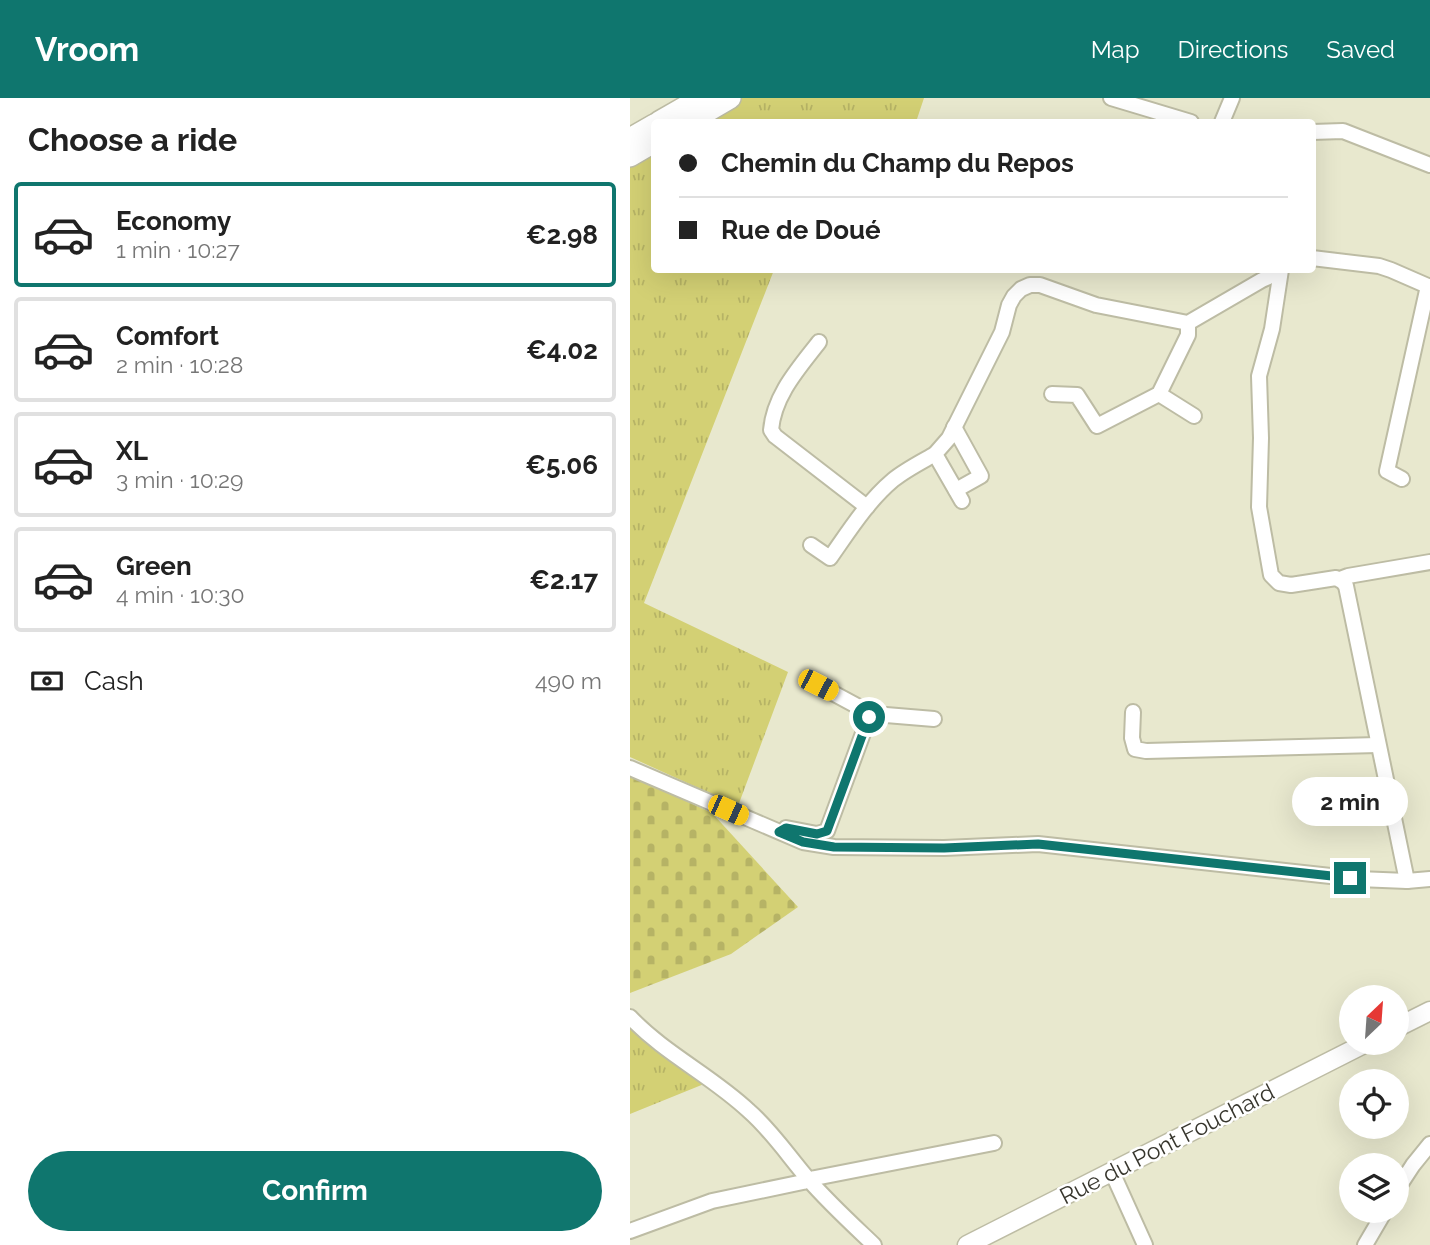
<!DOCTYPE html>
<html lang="en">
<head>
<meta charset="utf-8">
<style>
	body { margin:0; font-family:Raleway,sans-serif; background:#f2f2f2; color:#222; height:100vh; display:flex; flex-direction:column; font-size:26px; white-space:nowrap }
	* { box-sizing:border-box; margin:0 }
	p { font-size:23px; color:#767676 }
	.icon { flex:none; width:38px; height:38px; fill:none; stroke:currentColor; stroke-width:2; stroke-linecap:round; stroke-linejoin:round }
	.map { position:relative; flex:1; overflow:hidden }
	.details { display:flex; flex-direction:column; background:#fff; width:630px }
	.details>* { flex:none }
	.guide { position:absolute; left:21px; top:21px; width:665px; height:154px; border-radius:7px; box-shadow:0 7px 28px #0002; display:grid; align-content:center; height:154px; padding:0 28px; background:#fff }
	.needle { width:46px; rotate:25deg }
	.tools { position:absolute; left:709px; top:887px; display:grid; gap:14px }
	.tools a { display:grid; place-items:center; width:70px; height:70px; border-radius:50%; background:#fff; box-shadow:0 7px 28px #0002; font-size:35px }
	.end { position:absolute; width:32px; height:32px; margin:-16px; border:9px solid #0f766e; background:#fff; box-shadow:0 0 0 4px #fff }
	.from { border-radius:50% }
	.bubble { position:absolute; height:49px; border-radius:24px; background:#fff; box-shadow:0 7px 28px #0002; font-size:23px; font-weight:700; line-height:49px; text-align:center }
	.car { position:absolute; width:21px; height:42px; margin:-21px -10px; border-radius:9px; box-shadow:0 0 5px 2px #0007; background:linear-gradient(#f5c518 24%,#345 0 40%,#f5c518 0 76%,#345 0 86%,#f5c518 0) }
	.guide b { display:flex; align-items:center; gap:24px; height:66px; font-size:26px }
	.guide b+b { border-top:2px solid #e0e0e0 }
	.guide i { width:18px; height:18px; background:#222 }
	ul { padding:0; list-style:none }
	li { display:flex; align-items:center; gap:21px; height:105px; margin:0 14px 10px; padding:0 14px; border:4px solid #e0e0e0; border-radius:7px }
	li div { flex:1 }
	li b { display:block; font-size:26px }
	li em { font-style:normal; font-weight:700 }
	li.selected { border-color:#0f766e }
	li>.icon { width:63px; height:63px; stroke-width:1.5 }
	h2 { padding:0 28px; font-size:32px; line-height:84px }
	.pay { display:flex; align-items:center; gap:18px; height:77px; padding:0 28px; font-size:26px }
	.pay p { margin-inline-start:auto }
	.primary-button { display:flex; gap:14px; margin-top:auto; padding:14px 28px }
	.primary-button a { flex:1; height:80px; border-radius:42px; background:#0f766e; color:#fff; font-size:28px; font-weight:700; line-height:80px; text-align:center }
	header { display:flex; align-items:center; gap:42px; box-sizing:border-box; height:98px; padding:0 35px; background:#0f766e; color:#fff }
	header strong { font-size:33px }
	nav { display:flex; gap:38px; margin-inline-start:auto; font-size:24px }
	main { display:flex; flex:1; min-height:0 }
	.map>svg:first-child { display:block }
	.grass { fill:url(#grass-tufts) }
	.cemetery { fill:url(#cemetery-stones) }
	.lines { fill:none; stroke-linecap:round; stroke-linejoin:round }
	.minor-casing { stroke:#bdbca4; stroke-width:18 }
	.major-casing { stroke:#bdbca4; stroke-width:21 }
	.highway-casing { stroke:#bdbca4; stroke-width:24 }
	.minor { stroke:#fff; stroke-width:14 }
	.major { stroke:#fff; stroke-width:18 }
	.highway { stroke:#fff; stroke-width:21 }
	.route { stroke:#0f766e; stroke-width:9 }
	.labels { text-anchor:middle; stroke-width:5; stroke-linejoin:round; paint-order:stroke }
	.street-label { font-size:23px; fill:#37362d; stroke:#fff }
</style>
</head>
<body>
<header>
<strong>Vroom</strong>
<nav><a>Map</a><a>Directions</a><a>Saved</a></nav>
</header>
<main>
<section class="details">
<h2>Choose a ride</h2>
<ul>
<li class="selected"><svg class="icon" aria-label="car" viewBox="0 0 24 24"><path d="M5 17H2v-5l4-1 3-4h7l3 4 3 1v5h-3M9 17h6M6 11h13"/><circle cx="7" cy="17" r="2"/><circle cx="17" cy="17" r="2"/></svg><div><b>Economy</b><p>1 min · 10:27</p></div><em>€2.98</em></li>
<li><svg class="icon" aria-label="car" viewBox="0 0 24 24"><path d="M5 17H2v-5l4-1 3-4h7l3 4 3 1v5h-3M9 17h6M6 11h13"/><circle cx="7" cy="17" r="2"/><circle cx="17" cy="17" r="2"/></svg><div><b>Comfort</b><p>2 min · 10:28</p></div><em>€4.02</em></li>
<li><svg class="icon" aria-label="car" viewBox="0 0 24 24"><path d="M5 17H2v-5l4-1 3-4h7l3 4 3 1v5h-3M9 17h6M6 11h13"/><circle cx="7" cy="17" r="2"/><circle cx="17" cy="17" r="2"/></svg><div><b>XL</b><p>3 min · 10:29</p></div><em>€5.06</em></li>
<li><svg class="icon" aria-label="car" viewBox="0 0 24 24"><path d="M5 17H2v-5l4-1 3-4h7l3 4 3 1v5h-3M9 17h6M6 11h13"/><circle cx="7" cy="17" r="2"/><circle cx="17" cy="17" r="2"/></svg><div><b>Green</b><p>4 min · 10:30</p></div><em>€2.17</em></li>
</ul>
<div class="pay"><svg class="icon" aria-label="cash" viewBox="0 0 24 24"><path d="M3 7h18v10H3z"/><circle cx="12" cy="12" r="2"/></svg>Cash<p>490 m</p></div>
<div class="primary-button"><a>Confirm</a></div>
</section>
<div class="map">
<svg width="800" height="1147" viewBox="0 0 800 1147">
	<defs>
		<pattern id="grass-tufts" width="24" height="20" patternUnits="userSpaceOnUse" patternTransform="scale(1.75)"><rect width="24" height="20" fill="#d3d074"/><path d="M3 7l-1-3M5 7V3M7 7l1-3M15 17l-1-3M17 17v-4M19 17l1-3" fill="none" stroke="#b6b365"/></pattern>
		<pattern id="cemetery-stones" width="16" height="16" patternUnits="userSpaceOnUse" patternTransform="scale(1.75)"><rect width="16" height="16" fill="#d3d074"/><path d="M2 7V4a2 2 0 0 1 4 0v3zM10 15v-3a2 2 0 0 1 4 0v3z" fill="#b6b365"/></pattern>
	</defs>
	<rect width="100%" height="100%" fill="#e8e8ce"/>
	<g class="grass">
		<path d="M88,0H294L286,24H45Z"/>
		<path d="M24,36V172H144L14,505L158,574L108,708L0,659V50Z"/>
		<path d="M0,927L14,942L74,986L0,1016Z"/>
	</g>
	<path class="cemetery" d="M0,677L82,715L168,809L101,856L0,895Z"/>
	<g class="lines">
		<g class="minor-casing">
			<g id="minor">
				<path d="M481,0L561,24"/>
				<path d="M592,24L602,0"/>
				<path d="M682,34L713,33L800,67"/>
				<path d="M682,160L749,168L761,172L800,189"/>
				<path d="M651,172L642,231L629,278L631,340L629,409L641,477L649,485L661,487L706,480L713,484L716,488L777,783"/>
				<path d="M189,244C169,270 144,297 141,332L145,338L237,409"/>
				<path d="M422,296L447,297L467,328L529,296L558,237V225"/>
				<path d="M529,296L564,318"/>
				<path d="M324,329L351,378L326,392"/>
				<path d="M772,381L757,373L798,188"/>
				<path d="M332,403L305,356L319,340L372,234L379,207L384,198L391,191L400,187H410L466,207L558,225L632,182L643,177L650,176"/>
				<path d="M181,447L200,460C219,433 237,404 263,382C275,372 291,364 305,356"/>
				<path d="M710,481L718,478L800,464"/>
				<path d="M188,587L227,608L239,619L256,617L304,621"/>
				<path d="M503,614L502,640L505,651L516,653L748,647"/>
				<path d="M0,670L173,744L204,749L314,750L408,746L728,781L777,783L800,781"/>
				<path d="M156,730L187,736L197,733L239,619"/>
				<path d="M0,919C35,956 82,978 119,1013C142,1033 159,1059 179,1082C199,1105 222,1126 244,1147"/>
				<path d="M482,1074L515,1147"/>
				<path d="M766,1093L783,1067L800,1046"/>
				<path d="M0,1133L82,1103L173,1084L185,1080L364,1045"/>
				<path d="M735,1147L755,1113"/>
			</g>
		</g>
		<g class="major-casing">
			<g id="major">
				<path d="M766,930L800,913"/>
				<path d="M337,1147L736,945"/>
			</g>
		</g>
		<g class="highway-casing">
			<g id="highway">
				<path d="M29,24L71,0"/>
				<path d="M59,24L100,0"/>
				<path d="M0,41L24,27"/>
				<path d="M0,58L24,44"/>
			</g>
		</g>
		<use href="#minor" class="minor"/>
		<use href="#major" class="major"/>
		<use href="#highway" class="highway"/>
	</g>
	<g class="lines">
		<path class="route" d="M239,619L197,733L187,736L156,730L149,734L173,744L204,749L314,750L408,746L720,780"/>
	</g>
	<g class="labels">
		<g class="street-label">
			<text transform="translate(537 1046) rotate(-27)" y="8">Rue du Pont Fouchard</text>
		</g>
	</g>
</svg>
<div class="tools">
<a><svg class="needle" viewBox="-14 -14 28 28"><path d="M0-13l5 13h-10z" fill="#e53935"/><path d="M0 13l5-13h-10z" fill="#767676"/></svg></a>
<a><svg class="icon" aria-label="locate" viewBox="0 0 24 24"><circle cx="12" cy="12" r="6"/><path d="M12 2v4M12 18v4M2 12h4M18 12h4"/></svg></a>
<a><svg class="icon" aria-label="layers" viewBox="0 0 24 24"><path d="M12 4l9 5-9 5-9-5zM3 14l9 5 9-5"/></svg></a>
</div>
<i class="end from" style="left:239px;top:619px"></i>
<i class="end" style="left:720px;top:780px"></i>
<div class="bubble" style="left:662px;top:679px;width:116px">2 min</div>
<i class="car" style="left:188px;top:587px;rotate:117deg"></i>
<i class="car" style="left:98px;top:712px;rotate:114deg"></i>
<div class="guide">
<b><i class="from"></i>Chemin du Champ du Repos</b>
<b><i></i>Rue de Doué</b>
</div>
</div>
</main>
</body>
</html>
